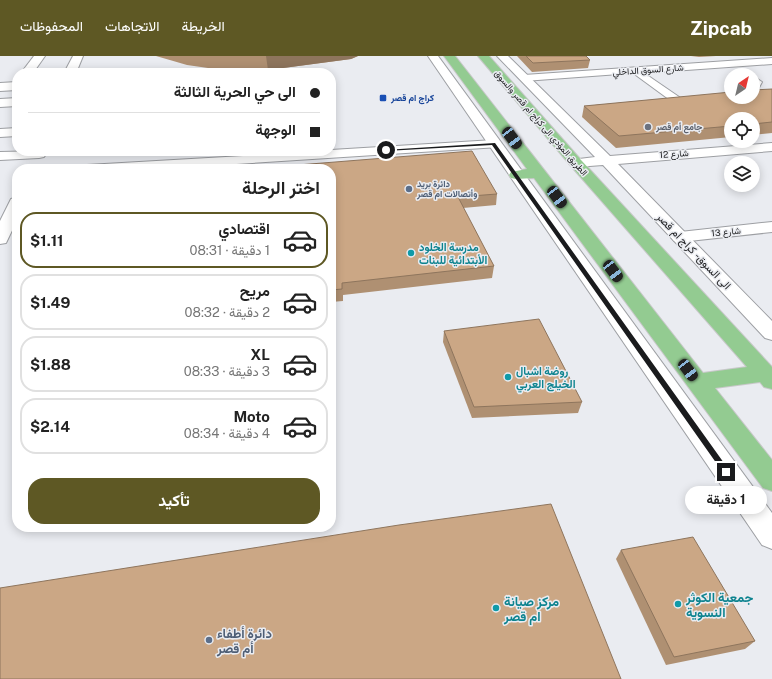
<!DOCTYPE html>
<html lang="ar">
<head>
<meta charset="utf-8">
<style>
	body { margin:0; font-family:"Public Sans",Vazirmatn,sans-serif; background:#f6f6f6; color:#222; direction:rtl; height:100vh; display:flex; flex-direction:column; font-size:15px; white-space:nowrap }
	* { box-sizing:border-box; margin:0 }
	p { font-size:13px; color:#767676 }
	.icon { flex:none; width:22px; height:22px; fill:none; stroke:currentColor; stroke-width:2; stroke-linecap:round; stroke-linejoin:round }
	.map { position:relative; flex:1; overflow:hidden; direction:ltr }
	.side { position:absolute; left:12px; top:108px; width:324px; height:368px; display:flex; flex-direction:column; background:#fff; border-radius:16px; box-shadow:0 2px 10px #0003; direction:rtl }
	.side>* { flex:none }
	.hud { position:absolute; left:12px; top:12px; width:324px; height:88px; border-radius:16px; box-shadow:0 2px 10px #0003; direction:rtl; display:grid; align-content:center; height:88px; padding:0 16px; background:#fff }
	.needle { width:26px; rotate:35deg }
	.tools { position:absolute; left:724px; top:12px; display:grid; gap:8px }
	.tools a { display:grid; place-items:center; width:36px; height:36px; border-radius:50%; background:#fff; box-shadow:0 2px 10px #0003; font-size:20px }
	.end { position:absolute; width:18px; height:18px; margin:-9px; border:5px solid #1a1b1d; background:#fff; box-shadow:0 0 0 2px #fff }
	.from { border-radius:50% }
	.bubble { position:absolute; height:28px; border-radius:14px; background:#fff; box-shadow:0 2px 10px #0003; font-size:13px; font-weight:700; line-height:28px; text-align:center; direction:rtl }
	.car { position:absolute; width:12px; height:24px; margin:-12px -6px; border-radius:5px; box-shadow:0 0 3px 1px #0007; background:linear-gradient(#222 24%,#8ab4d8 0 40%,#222 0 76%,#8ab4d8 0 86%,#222 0) }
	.hud b { display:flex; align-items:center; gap:14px; height:38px; font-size:15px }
	.hud b+b { border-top:1px solid #e0e0e0 }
	.hud i { width:10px; height:10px; background:#222 }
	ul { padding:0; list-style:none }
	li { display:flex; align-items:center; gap:12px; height:56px; margin:0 8px 6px; padding:0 8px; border:2px solid #e0e0e0; border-radius:16px }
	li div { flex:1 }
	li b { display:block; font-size:15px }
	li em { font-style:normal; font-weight:700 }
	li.on { border-color:#5e5824 }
	li>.icon { width:36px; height:36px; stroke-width:1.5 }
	h2 { padding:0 16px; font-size:18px; line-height:48px }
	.action { display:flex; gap:8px; margin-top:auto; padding:8px 16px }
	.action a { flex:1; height:46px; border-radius:16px; background:#5e5824; color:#fff; font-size:16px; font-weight:700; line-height:46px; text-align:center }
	header { display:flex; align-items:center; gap:24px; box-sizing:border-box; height:56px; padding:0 20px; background:#5e5824; color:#fff }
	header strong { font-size:19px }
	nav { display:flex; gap:22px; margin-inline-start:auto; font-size:14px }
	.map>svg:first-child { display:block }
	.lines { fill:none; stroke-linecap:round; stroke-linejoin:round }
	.pedestrian-casing { stroke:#9d9fa3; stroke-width:2 }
	.minor-casing { stroke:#9d9fa3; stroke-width:2 }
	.tertiary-casing { stroke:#9d9fa3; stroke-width:2 }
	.primary-casing { stroke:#c8c8c9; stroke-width:2 }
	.pedestrian { fill:#fff; fill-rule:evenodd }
	.minor { fill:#fff; fill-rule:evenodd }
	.tertiary { fill:#fff; fill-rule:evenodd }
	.primary { fill:#93cb91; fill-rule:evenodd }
	.wall { fill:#af9072 }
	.shaded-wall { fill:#8e755d }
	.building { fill:#cba785; stroke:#8e755d }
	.route { fill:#1a1b1d }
	.transit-dot { fill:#1a4fb4; stroke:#eaecf1; stroke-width:1.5 }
	.worship-dot { fill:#6b7280; stroke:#eaecf1; stroke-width:1.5 }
	.service-dot { fill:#5c6f8a; stroke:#eaecf1; stroke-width:1.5 }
	.culture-dot { fill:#0f9aa8; stroke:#eaecf1; stroke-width:1.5 }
	.labels { text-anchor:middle; stroke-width:3; stroke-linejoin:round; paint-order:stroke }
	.far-street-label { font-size:9px; fill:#1a1b1d; stroke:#eaecf1 }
	.far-transit-label { font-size:9px; font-weight:bold; fill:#164399; stroke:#eaecf1; text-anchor:start }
	.far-worship-label { font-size:9px; font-weight:bold; fill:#5b616d; stroke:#eaecf1; text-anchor:start }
	.far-service-label { font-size:9px; font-weight:bold; fill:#4e5e75; stroke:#eaecf1; text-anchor:start }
	.culture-label { font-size:11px; font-weight:bold; fill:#0d838f; stroke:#eaecf1; text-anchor:start }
	.street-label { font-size:11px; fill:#1a1b1d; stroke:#eaecf1 }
	.near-culture-label { font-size:13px; font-weight:bold; fill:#0d838f; stroke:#eaecf1; text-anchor:start }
	.near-service-label { font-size:13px; font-weight:bold; fill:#4e5e75; stroke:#eaecf1; text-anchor:start }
</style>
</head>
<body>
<header>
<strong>Zipcab</strong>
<nav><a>الخريطة</a><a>الاتجاهات</a><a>المحفوظات</a></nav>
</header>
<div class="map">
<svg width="772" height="623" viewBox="0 0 772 623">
	<rect width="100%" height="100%" fill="#eaecf1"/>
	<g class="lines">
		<g class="pedestrian-casing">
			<g id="pedestrian">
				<path d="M772,2V8L644,17L682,43L683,45L682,47H674L633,17L524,25L519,22L524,19Z"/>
				<path d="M753,20L762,26L756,37L753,38Z"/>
			</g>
		</g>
		<g class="minor-casing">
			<g id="minor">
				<path d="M34,0H45L33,17H21Z"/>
				<path d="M73,0H83L76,17H64Z"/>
				<path d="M17,26V34L0,35V27Z"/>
				<path d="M17,42V50L0,51V43Z"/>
				<path d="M17,72V80L0,81V73Z"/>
				<path d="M494,84L499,85L501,88L499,91L158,113H80L82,110L87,109L331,95V94Z"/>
				<path d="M44,95L46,98L44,101L39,102L0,104V96Z"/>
				<path d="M17,141V164L6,187L0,188V165L11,143Z"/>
				<path d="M772,166V176L680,186L674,185L671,181L674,177L680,176Z"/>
			</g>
		</g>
		<g class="tertiary-casing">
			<g id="tertiary">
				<path d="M428,0H438L772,457V493L762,489Z"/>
				<path d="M497,0H508L610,100L772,87V95L618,108L772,265V284L765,282L603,109L576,111L571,110L569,107L571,104L595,101Z"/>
			</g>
		</g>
		<g class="primary-casing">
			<path id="primary" d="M444,0H455L703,317L747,311L571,110L478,0H489L581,104L772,311V333L764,331L760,326L715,332L772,404V435L763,432L534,122L516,123L511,122L509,119L511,116L527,113Z"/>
		</g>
		<use href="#pedestrian" class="pedestrian"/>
		<use href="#minor" class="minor"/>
		<use href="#tertiary" class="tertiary"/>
		<use href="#primary" class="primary"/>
	</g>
	<g class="wall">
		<path d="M156,0H358L351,3L268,14H222L187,9Z"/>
		<path d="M517,0H586L590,4L588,12L532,16Z"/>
		<path d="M691,0H716L699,1Z"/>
		<path d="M772,33V77L753,79V63H731V81L616,92L582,61L584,50Z"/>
		<path d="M331,113L497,138L496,149L463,152L494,210L492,222L343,239V245L331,246Z"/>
		<path d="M444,275L582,346L578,357L472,362L443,286Z"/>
		<path d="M621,494L755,585L745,593L666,609L616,503Z"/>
	</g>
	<path class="shaded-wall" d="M266,0H358L351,3L268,14Z"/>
	<g class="building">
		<path d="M526,0H586L590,4L533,7Z"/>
		<path d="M772,33V66L753,68V63H731V70L619,80L584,50L731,36V41H753V34Z"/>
		<path d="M472,95L497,138L458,141L494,210L342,227V233L331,234V113H248Z"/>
		<path d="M539,263L582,346L474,351L444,275Z"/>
		<path d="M551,448L621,623H0V532L399,469Z"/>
		<path d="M693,481L755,585L674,601L621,494Z"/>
	</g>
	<path class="route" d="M495,87L729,414V418H724L492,89L386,95L384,94Z"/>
	<rect class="transit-dot" x="379" y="38" width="8" height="8" rx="2"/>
	<circle class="worship-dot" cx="648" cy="71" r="4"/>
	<g class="service-dot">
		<circle cx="409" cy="133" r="4"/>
		<circle cx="209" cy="584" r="4"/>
	</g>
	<g class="culture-dot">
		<circle cx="411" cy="197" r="4"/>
		<circle cx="508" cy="321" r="4"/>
		<circle cx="678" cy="548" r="4"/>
		<circle cx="496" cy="552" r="4"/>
	</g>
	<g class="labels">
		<g class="far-street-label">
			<text transform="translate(648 14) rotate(-4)" y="3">شارع السوق الداخلي</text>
			<text transform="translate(541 67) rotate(49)" y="3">الطريق المؤدي الى كراج ام قصر والسوق</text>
			<text transform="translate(674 98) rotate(-4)" y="3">شارع 12</text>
			<text transform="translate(726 176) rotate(-6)" y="3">شارع 13</text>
		</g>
		<g class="far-transit-label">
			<text x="391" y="45">كراج ام قصر</text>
		</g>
		<g class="far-worship-label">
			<text x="656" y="74">جامع أم قصر</text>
		</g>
		<g class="far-service-label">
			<text x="417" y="131">دائرة بريد<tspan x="417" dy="10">وأتصالات ام قصر</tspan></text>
		</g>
		<g class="culture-label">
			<text x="419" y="195">مدرسة الخلود<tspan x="419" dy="13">الأبتدائية للبنات</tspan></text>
			<text x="516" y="319">روضة اشبال<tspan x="516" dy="13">الخيلج العربي</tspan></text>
		</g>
		<g class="street-label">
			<text transform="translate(694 195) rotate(46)" y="4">الى السوق - كراج ام قصر</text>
		</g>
		<g class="near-culture-label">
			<text x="686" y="546">جمعية الكوثر<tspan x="686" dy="15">النسوية</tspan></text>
			<text x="504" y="550">مركز صيانة<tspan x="504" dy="15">ام قصر</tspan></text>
		</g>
		<g class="near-service-label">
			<text x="217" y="582">دائرة أطفاء<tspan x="217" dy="15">أم قصر</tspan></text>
		</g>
	</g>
</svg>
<div class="tools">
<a><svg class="needle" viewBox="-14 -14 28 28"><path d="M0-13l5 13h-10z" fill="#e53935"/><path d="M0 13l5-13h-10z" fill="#767676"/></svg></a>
<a><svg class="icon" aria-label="locate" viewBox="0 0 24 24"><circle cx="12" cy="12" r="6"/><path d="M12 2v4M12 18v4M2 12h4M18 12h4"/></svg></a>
<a><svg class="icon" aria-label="layers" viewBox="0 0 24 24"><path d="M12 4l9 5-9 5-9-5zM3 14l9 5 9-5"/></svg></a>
</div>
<i class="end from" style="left:386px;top:94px"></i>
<i class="end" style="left:726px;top:416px"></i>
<div class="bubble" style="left:685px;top:430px;width:82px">1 دقيقة</div>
<i class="car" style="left:512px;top:82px;rotate:143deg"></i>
<i class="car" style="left:557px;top:141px;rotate:143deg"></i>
<i class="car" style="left:613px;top:215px;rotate:143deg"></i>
<i class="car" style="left:688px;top:314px;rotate:143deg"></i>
<div class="hud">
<b><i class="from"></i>الى حي الحرية الثالثة</b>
<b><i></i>الوجهة</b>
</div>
<section class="side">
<h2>اختر الرحلة</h2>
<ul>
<li class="on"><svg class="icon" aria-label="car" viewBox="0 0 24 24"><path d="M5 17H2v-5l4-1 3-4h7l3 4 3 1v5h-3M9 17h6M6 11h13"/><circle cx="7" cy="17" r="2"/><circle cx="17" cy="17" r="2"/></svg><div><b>اقتصادي</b><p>1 دقيقة · 08:31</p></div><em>$1.11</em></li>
<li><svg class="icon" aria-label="car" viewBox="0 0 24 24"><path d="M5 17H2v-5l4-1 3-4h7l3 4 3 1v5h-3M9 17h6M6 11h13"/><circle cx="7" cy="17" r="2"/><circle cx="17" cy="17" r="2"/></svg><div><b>مريح</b><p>2 دقيقة · 08:32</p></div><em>$1.49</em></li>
<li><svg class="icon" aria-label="car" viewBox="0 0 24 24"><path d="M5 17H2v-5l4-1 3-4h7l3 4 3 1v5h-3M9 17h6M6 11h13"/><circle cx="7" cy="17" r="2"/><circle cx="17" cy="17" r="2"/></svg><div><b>XL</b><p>3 دقيقة · 08:33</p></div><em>$1.88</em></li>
<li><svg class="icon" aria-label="car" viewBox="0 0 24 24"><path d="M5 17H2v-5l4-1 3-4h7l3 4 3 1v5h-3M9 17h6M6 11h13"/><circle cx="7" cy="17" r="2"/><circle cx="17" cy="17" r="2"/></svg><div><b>Moto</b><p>4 دقيقة · 08:34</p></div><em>$2.14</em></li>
</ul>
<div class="action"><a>تأكيد</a></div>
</section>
</div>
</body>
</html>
